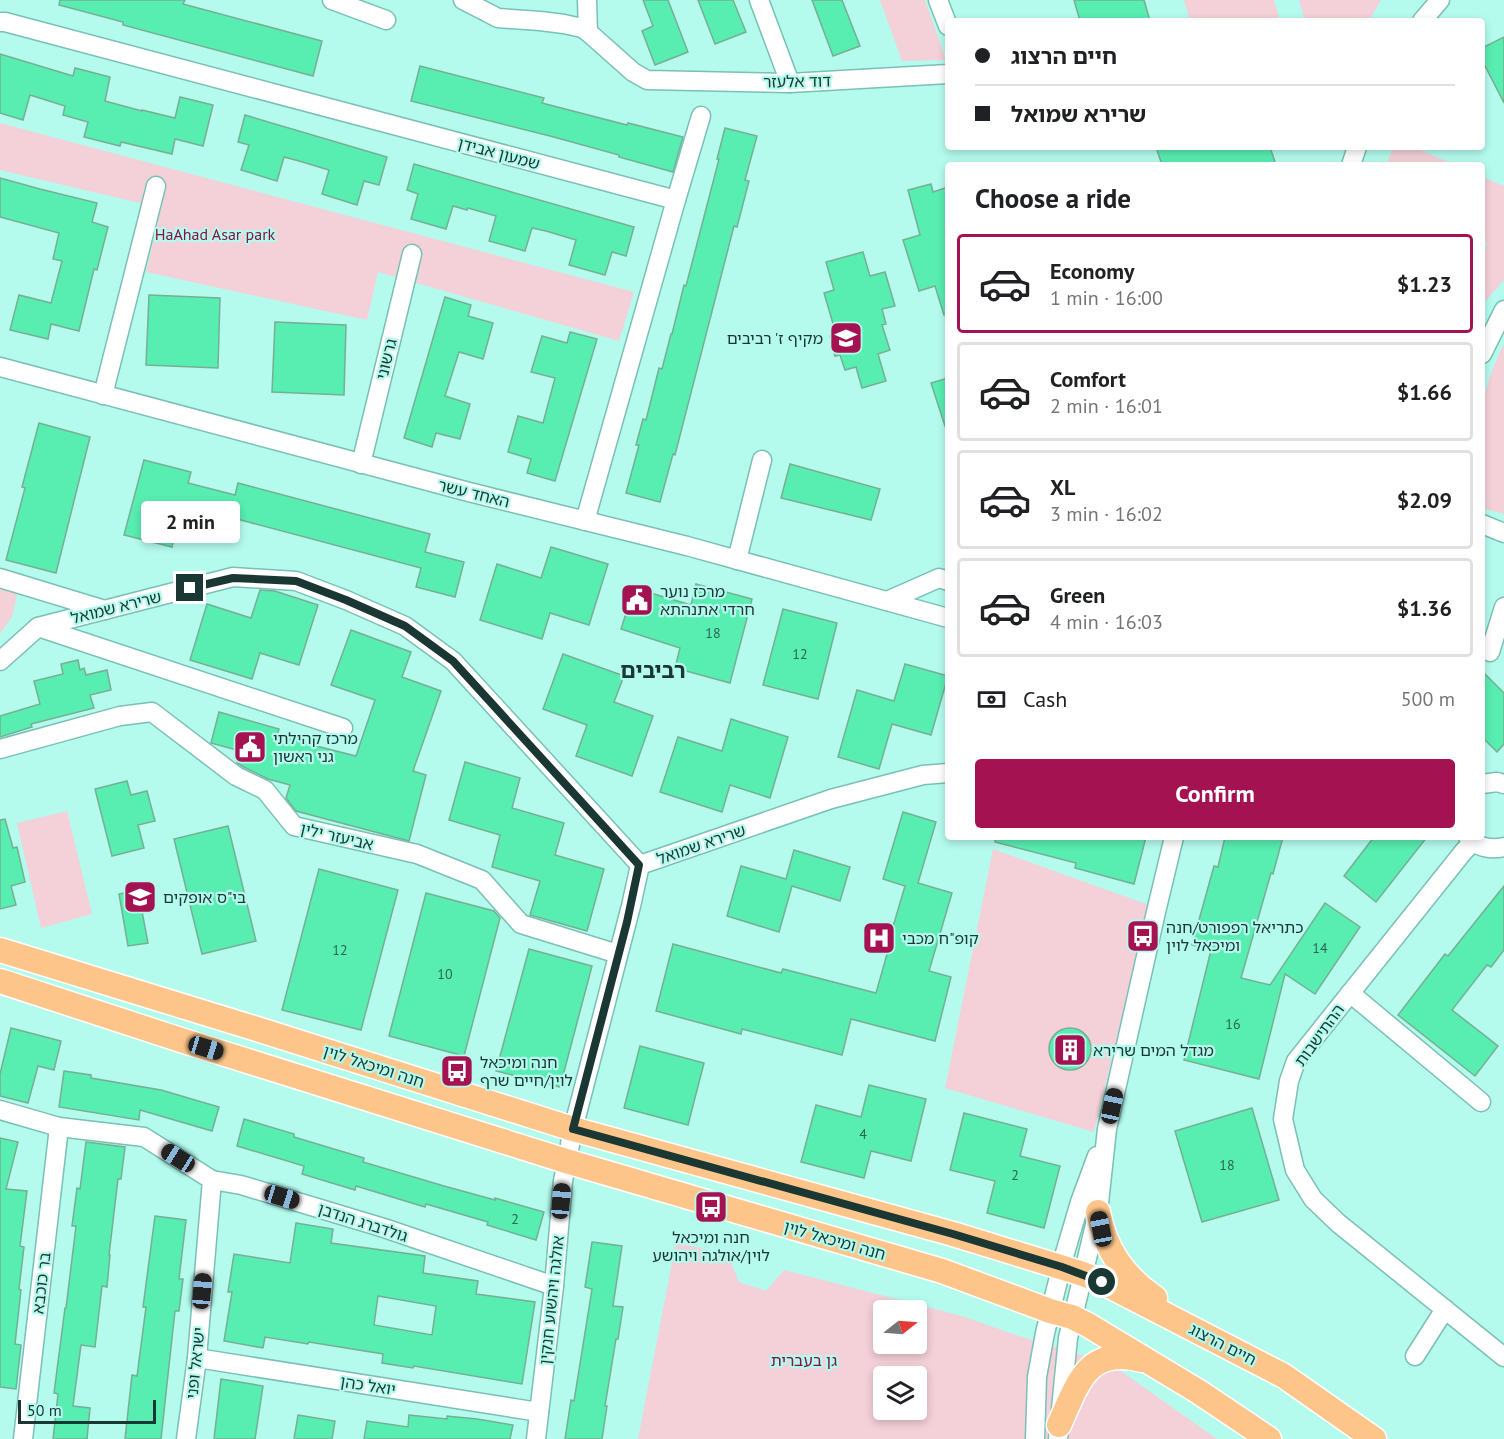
<!DOCTYPE html>
<html lang="en">
<head>
<meta charset="utf-8">
<style>
	body { margin:0; font-family:"PT Sans","Noto Sans Hebrew",sans-serif; background:#f2f2f2; color:#202124; height:100vh; display:flex; flex-direction:column; font-size:22px; white-space:nowrap }
	* { box-sizing:border-box; margin:0 }
	p { font-size:20px; color:#757577 }
	.icon { flex:none; width:33px; height:33px; fill:none; stroke:currentColor; stroke-width:2; stroke-linecap:round; stroke-linejoin:round }
	.map { position:relative; flex:1; overflow:hidden }
	.sheet { position:absolute; left:945px; top:162px; width:540px; height:678px; display:flex; flex-direction:column; background:#fff; border-radius:6px; box-shadow:0 3px 9px #0003 }
	.sheet>* { flex:none }
	.guide { position:absolute; left:945px; top:18px; width:540px; height:132px; border-radius:6px; box-shadow:0 3px 9px #0003; display:grid; align-content:center; height:132px; padding:0 30px; background:#fff }
	.needle { width:39px; rotate:73deg }
	.fabs { position:absolute; left:873px; top:1300px; display:grid; gap:12px }
	.fabs a { display:grid; place-items:center; width:54px; height:54px; border-radius:6px; background:#fff; box-shadow:0 3px 9px #0003; font-size:30px }
	.scale { position:absolute; left:18px; bottom:15px; width:138px; box-sizing:border-box; padding-left:6px; border:3px solid #1a3733; border-top:0; font-size:16px; line-height:21px; white-space:nowrap; color:#1a3733; -webkit-text-stroke:4px #b4fbee; paint-order:stroke }
	.end { position:absolute; width:27px; height:27px; margin:-14px; border:8px solid #1a3733; background:#fff; box-shadow:0 0 0 3px #fff }
	.from { border-radius:50% }
	.bubble { position:absolute; height:42px; border-radius:6px; background:#fff; box-shadow:0 3px 9px #0003; font-size:20px; font-weight:600; line-height:42px; text-align:center }
	.car { position:absolute; width:18px; height:36px; margin:-18px -9px; border-radius:8px; box-shadow:0 0 4px 2px #0007; background:linear-gradient(#222 24%,#8ab4d8 0 40%,#222 0 76%,#8ab4d8 0 86%,#222 0) }
	.guide b { display:flex; align-items:center; gap:21px; height:57px; font-size:22px }
	.guide b+b { border-top:2px solid #e0e0e0 }
	.guide i { width:15px; height:15px; background:#202124 }
	ul { padding:0; list-style:none }
	li { display:flex; align-items:center; gap:18px; height:99px; margin:0 12px 9px; padding:0 18px; border:3px solid #e0e0e0; border-radius:6px }
	li div { flex:1 }
	li b { display:block; font-size:22px }
	li em { font-style:normal; font-weight:600 }
	li.active { border-color:#a41252 }
	li>.icon { width:54px; height:54px; stroke-width:1.5 }
	h2 { padding:0 30px; font-size:27px; line-height:72px }
	.pay { display:flex; align-items:center; gap:15px; height:66px; padding:0 30px; font-size:22px }
	.pay p { margin-inline-start:auto }
	.primary-button { display:flex; gap:12px; margin-top:auto; padding:12px 30px }
	.primary-button a { flex:1; height:69px; border-radius:6px; background:#a41252; color:#fff; font-size:24px; font-weight:600; line-height:69px; text-align:center }
	.map>svg:first-child { display:block }
	.green { fill:#f4d0d8; fill-rule:evenodd }
	.building { fill:#58edb1; stroke:#76af94; stroke-width:1.5; fill-rule:evenodd }
	.lines { fill:none; stroke-linecap:round; stroke-linejoin:round }
	.minor-casing { stroke:#7ac0b4; stroke-width:21 }
	.major-casing { stroke:#fff; stroke-width:27 }
	.minor { stroke:#fff; stroke-width:18 }
	.major { stroke:#fdc589; stroke-width:24 }
	.route { stroke:#1a3733; stroke-width:8 }
	.labels { text-anchor:middle; stroke-width:4.5; stroke-linejoin:round; paint-order:stroke }
	.number-label { font-size:14px; fill:#2a6452 }
	.street-label { font-size:16px; fill:#1a3733; stroke:#b4fbee }
	.park-label { font-size:16px; fill:#831542; stroke:#b4fbee }
	.poi-label { font-size:16px; fill:#1a3733; stroke:#b4fbee; text-anchor:start }
	.district-label { font-size:22px; font-weight:bold; fill:#1a3733; stroke:#b4fbee }
</style>
</head>
<body>
<div class="map">
<svg width="1504" height="1439" viewBox="0 0 1504 1439">
	<rect width="100%" height="100%" fill="#b4fbee"/>
	<g class="green">
		<path d="M880,0H925L946,60L902,61Z"/>
		<path d="M1184,0H1274L1280,21H1190Z"/>
		<path d="M1299,0H1381L1369,21H1305Z"/>
		<path d="M0,123L634,292L619,341L378,272L367,320L146,272L161,208L0,170Z"/>
		<path d="M1393,147H1414L1455,165H1387Z"/>
		<path d="M1482,177L1504,186V280L1482,305V262L1487,243L1482,241Z"/>
		<path d="M1504,343V514L1482,508V404L1491,373Z"/>
		<path d="M0,579L19,585L12,617L0,634Z"/>
		<path d="M67,811L92,914L41,928L17,823Z"/>
		<path d="M993,849L1149,905L1094,1132L945,1088Z"/>
		<path d="M676,1242L728,1255L739,1282L766,1291L784,1270L962,1316L1016,1335L1111,1364L1217,1439H638ZM884,1311H916V1344H884ZM884,1377H916V1410H884Z"/>
	</g>
	<g class="building">
		<path d="M60,0H185L183,4L322,41L313,76L123,25V22L59,5Z"/>
		<path d="M643,0H668L688,52L655,65L642,31L653,26Z"/>
		<path d="M698,0H733L746,32L715,44Z"/>
		<path d="M812,0H842L860,46L833,56Z"/>
		<path d="M1074,0H1144L1150,21H1080Z"/>
		<path d="M1504,37V103L1482,60V48Z"/>
		<path d="M0,54L73,76L75,68L110,77L105,101L142,111V110L175,118L180,97L213,105L203,146L175,139L172,154L121,142L120,146L84,137L88,122L63,115L65,106L30,95L23,120L0,113Z"/>
		<path d="M420,66L544,98L542,103L627,125L628,123L683,137L673,172L619,157V155L550,136L411,101Z"/>
		<path d="M245,115L387,157L379,185L364,181L357,205L322,194L329,170L299,161L284,157L277,181L241,170L249,145L238,142Z"/>
		<path d="M725,128L757,136L745,180L749,181L737,227L734,226L675,455L673,454L660,502L626,493L639,445H636L643,419L646,420L659,368L662,369L671,334H672L684,285L686,286L719,159H717Z"/>
		<path d="M1156,147H1270L1276,165H1162Z"/>
		<path d="M414,164L634,227L626,256L612,252L605,275L569,265L576,240L546,231L532,228L525,251L489,241L496,216L468,208L467,210L453,206L446,229L411,219L418,194L407,190Z"/>
		<path d="M0,178L40,189L97,203L92,222L108,227L97,270L94,269L79,331L51,324L48,339L10,330L19,295L51,303L62,261L53,259L59,233L0,217Z"/>
		<path d="M931,184L933,192L948,187V315H944L935,286L919,291L903,240L920,235L908,190Z"/>
		<path d="M863,252L870,276L885,272L895,306L882,309L886,324L882,325L890,350L878,354L886,381L862,388L856,367L845,370L840,355L835,356L830,336L836,334L824,293L834,290L826,262Z"/>
		<path d="M149,295L220,298L218,368L146,365Z"/>
		<path d="M445,297L471,305L468,316L493,323L483,359L459,352L445,396L470,404L460,439L436,433L432,447L404,438Z"/>
		<path d="M275,322L346,325L344,395L272,392Z"/>
		<path d="M570,332L597,339L555,481L527,473L531,459L508,452L518,416L543,423L555,378L531,372L542,336L567,343Z"/>
		<path d="M948,378V425L945,426L931,383Z"/>
		<path d="M39,423L90,437L56,573L6,560L25,488L22,487Z"/>
		<path d="M144,460L191,472L188,483L235,495L238,483L430,534L425,552L464,562L455,597L416,587L421,568L233,518L227,539L177,525L172,547L124,535Z"/>
		<path d="M790,464L880,489L871,520L781,498Z"/>
		<path d="M551,547L608,564L589,625L550,613L542,639L480,620L497,564L541,578Z"/>
		<path d="M696,584L752,599L730,683L675,668L680,648L621,629L634,588L691,605Z"/>
		<path d="M260,590L275,591L318,605L299,665L260,653L252,679L190,660L207,604L251,618Z"/>
		<path d="M783,609L837,623L818,699L763,685Z"/>
		<path d="M351,630L411,652L402,677L441,691L413,771L426,775L409,841L296,811L286,798L290,785L268,779L242,766L237,763L240,751L211,743L219,712L279,729L277,736L356,756L375,700L331,685Z"/>
		<path d="M563,654L624,676L614,702L653,716L632,776L576,756L587,725L543,709Z"/>
		<path d="M78,660L80,670L84,668L86,675L107,670L111,690L90,695L94,708L31,724L32,727L0,737V716L40,704L34,681L63,674L61,664Z"/>
		<path d="M905,664L948,676L931,735L892,724L879,769L838,757L857,690L894,701Z"/>
		<path d="M1482,671L1504,693V744L1497,752L1482,737Z"/>
		<path d="M731,719L788,737L770,798L730,785L722,812L660,792L678,737L722,751Z"/>
		<path d="M465,762L520,778L512,808L564,823L555,855L604,869L587,931L530,915L540,881L492,867L500,835L449,820Z"/>
		<path d="M127,781L131,795L147,791L155,821L138,825L144,848L112,856L95,789Z"/>
		<path d="M903,812L936,822L918,883L952,893L929,971L951,977L935,1041L851,1019L842,1055L742,1029L741,1034L656,1011L673,944L781,973L783,969L876,993L889,947H887L905,886L883,879Z"/>
		<path d="M5,819L13,848L17,847L25,882L11,886L16,905L0,909V820Z"/>
		<path d="M228,826L256,941L202,954L174,839Z"/>
		<path d="M995,837H1146L1134,884L1075,868L1076,863L995,842Z"/>
		<path d="M1225,837H1283L1273,874L1271,873L1241,978L1270,985L1325,903L1360,927L1315,994L1285,974L1259,1079L1184,1060L1211,950L1192,945L1214,866L1218,867Z"/>
		<path d="M1374,837H1427L1376,902L1344,876Z"/>
		<path d="M794,850L850,867L840,901L792,886L779,932L727,916L741,866L786,879Z"/>
		<path d="M319,869L398,890L361,1030L282,1010Z"/>
		<path d="M1504,886V950L1491,967L1487,965L1452,1010L1498,1046L1475,1076L1398,1015L1445,954L1448,956Z"/>
		<path d="M138,890L148,943L128,946L119,894Z"/>
		<path d="M426,893L494,911L500,918L464,1056L389,1036Z"/>
		<path d="M529,949L592,966L560,1087L496,1071Z"/>
		<path d="M11,1028L61,1041L54,1070L38,1066L28,1103L0,1096V1074Z"/>
		<circle cx="1070" cy="1049" r="21"/>
		<path d="M640,1046L704,1063L688,1125L624,1108Z"/>
		<path d="M64,1071L91,1075V1078L161,1090L219,1107L212,1131L140,1110L139,1120L59,1107Z"/>
		<path d="M869,1085L926,1099L911,1161L871,1151L864,1178L801,1162L816,1105L861,1117Z"/>
		<path d="M1252,1108L1279,1200L1202,1222L1175,1131Z"/>
		<path d="M964,1113L1027,1129L1020,1156L1060,1166L1044,1228L987,1213L995,1181L950,1170Z"/>
		<path d="M244,1119L294,1134V1137L364,1158L363,1162L444,1186L495,1200V1198L544,1212L536,1240L487,1225L488,1222L426,1204L425,1207L356,1186L355,1190L302,1174L304,1166L237,1146Z"/>
		<path d="M0,1138L18,1142L6,1189L27,1191L20,1246L24,1247L19,1289L21,1290L15,1344L21,1345L16,1389L0,1387Z"/>
		<path d="M86,1142L125,1147L121,1179H118L109,1255H110L107,1287L102,1286L95,1347L81,1345L73,1406L90,1408L87,1439H53L58,1394L54,1393L65,1308H66L76,1226H72L77,1188L80,1189Z"/>
		<path d="M155,1216L186,1220L179,1279H183L179,1311H175L161,1439H125L132,1375L137,1376L146,1307H143Z"/>
		<path d="M296,1223L333,1229L331,1243L425,1256L423,1273L478,1281L476,1294L535,1302L522,1384L414,1366L413,1368L382,1363L383,1354L309,1342L308,1344L265,1337L263,1348L224,1341L232,1292H228L234,1254L290,1263ZM378,1296L436,1306L432,1335L374,1325Z"/>
		<path d="M592,1242L622,1246L613,1306L623,1307L618,1339H616L605,1406H607L602,1439H565L571,1400L574,1401L592,1289L585,1287Z"/>
		<path d="M221,1379L263,1386L255,1439H214Z"/>
		<path d="M298,1415L335,1421L332,1439H294Z"/>
		<path d="M409,1415L447,1419V1416L477,1419L513,1425L510,1439H364L367,1421L408,1427Z"/>
	</g>
	<g class="lines">
		<g class="minor-casing">
			<g id="minor">
				<path d="M332,0L386,20"/>
				<path d="M463,0L498,18L540,21L564,24L582,28L588,32L633,72L647,80L790,83L948,74"/>
				<path d="M587,0L588,32"/>
				<path d="M759,0L790,83"/>
				<path d="M938,0L948,26"/>
				<path d="M1422,21L1440,0"/>
				<path d="M0,22H5L676,200L585,521"/>
				<path d="M1351,165L1357,147"/>
				<path d="M676,200L701,116"/>
				<path d="M1482,354L1504,310"/>
				<path d="M0,367L469,492L687,546L948,618"/>
				<path d="M103,395L156,186"/>
				<path d="M361,464L412,254"/>
				<path d="M1482,524L1504,533"/>
				<path d="M737,560L762,460"/>
				<path d="M0,578L105,610"/>
				<path d="M887,601L939,578L948,581"/>
				<path d="M38,627L343,728"/>
				<path d="M1490,652L1504,607"/>
				<path d="M0,661L38,627L233,577L296,581L346,600L405,626L453,661L640,865"/>
				<path d="M0,749L120,716L152,712L236,776L265,790L294,826L417,854L482,880L521,924L618,954"/>
				<path d="M1482,784L1497,782L1504,784"/>
				<path d="M1468,837C1478,848 1490,850 1504,847"/>
				<path d="M1473,842L1464,851L1296,1061L1289,1081L1283,1119L1295,1170L1313,1199L1338,1223L1504,1357"/>
				<path d="M640,865L831,799L923,775L948,773"/>
				<path d="M1350,993L1481,1102"/>
				<path d="M0,1110L59,1127L144,1137L212,1180L241,1185L384,1228L554,1286"/>
				<path d="M1415,1356L1445,1309"/>
				<path d="M197,1358L539,1412"/>
				<path d="M23,1439L59,1127"/>
				<path d="M186,1439L197,1358L212,1180"/>
				<path d="M536,1439L554,1286L563,1181L573,1129L631,906L640,865"/>
				<path d="M1035,1439L1037,1377L1045,1333L1065,1253L1080,1202L1097,1156"/>
				<path d="M1058,1439L1068,1338L1098,1212L1107,1129L1156,912L1174,837"/>
			</g>
		</g>
		<g class="major-casing">
			<g id="major">
				<path d="M0,950L257,1029L573,1129L953,1234L1083,1274L1102,1282L1284,1376L1374,1439"/>
				<path d="M0,981L184,1041L566,1161L942,1271L1050,1311L1072,1317L1088,1325L1199,1392L1269,1439"/>
				<path d="M1098,1212C1105,1249 1123,1276 1155,1298"/>
				<path d="M1059,1425C1078,1383 1087,1346 1142,1360"/>
			</g>
		</g>
		<use href="#minor" class="minor"/>
		<use href="#major" class="major"/>
	</g>
	<g class="lines">
		<path class="route" d="M190,588L233,578L296,581L346,600L405,626L453,661L639,865L627,922L573,1129L953,1234L1062,1267L1102,1282"/>
	</g>
	<defs>
		<g id="school-square" transform="scale(1.725)"><rect x="-9" y="-9" width="18" height="18" rx="4" fill="#a41252" stroke="#b4fbee"/><path d="M0-5L7-2L0 1L-7-2ZM-4 1L0 2.5L4 1V4Q0 6-4 4Z" fill="#fff"/></g>
		<g id="civic-square" transform="scale(1.725)"><rect x="-9" y="-9" width="18" height="18" rx="4" fill="#a41252" stroke="#b4fbee"/><path d="M-.6-6.5H3V-4.5H.6V-3L4-1V1h2V6H-6V1h2V-1L-.6-3ZM-1.2 2.5V6h2.4V2.5Z" fill="#fff"/></g>
		<g id="bus-square" transform="scale(1.725)"><rect x="-9" y="-9" width="18" height="18" rx="4" fill="#a41252" stroke="#b4fbee"/><path d="M-5-6H5V4H4V6H2V4H-2V6H-4V4H-5ZM-3.5-4V0h7V-4ZM-3.5 1.2v1.5H-2V1.2ZM2 1.2v1.5H3.5V1.2Z" fill="#fff"/></g>
		<g id="hospital-square" transform="scale(1.725)"><rect x="-9" y="-9" width="18" height="18" rx="4" fill="#a41252" stroke="#b4fbee"/><path d="M-5-5h3v3.5h4V-5h3V5h-3V1.5h-4V5h-3Z" fill="#fff"/></g>
		<g id="building-square" transform="scale(1.725)"><rect x="-9" y="-9" width="18" height="18" rx="4" fill="#a41252" stroke="#b4fbee"/><path d="M-4-6H4V6H1V3H-1V6H-4ZM-2.5-4.3h1.7v1.8h-1.7ZM.8-4.3h1.7v1.8H.8ZM-2.5-1h1.7V.8h-1.7ZM.8-1h1.7V.8H.8Z" fill="#fff"/></g>
	</defs>
	<g fill-rule="evenodd">
		<use href="#school-square" x="846" y="338"/>
		<use href="#civic-square" x="637" y="600"/>
		<use href="#civic-square" x="250" y="747"/>
		<use href="#school-square" x="140" y="897"/>
		<use href="#bus-square" x="1143" y="936"/>
		<use href="#hospital-square" x="879" y="938"/>
		<use href="#building-square" x="1070" y="1050"/>
		<use href="#bus-square" x="457" y="1071"/>
		<use href="#bus-square" x="711" y="1207"/>
	</g>
	<g class="labels">
		<g class="number-label">
			<text x="713" y="638">18</text>
			<text x="800" y="659">12</text>
			<text x="1320" y="953">14</text>
			<text x="340" y="955">12</text>
			<text x="445" y="979">10</text>
			<text x="1233" y="1029">16</text>
			<text x="863" y="1139">4</text>
			<text x="1227" y="1170">18</text>
			<text x="1015" y="1180">2</text>
			<text x="515" y="1224">2</text>
		</g>
		<g class="street-label">
			<text transform="translate(797 81) rotate(-1)" y="6">דוד אלעזר</text>
			<text transform="translate(499 153) rotate(15)" y="6">שמעון אבידן</text>
			<text transform="translate(386 359) rotate(-76)" y="6">גרשוני</text>
			<text transform="translate(474 493) rotate(14)" y="6">האחד עשר</text>
			<text transform="translate(116 607) rotate(-14)" y="6">שרירא שמואל</text>
			<text transform="translate(337 836) rotate(13)" y="6">אביעזר ילין</text>
			<text transform="translate(701 844) rotate(-19)" y="6">שרירא שמואל</text>
			<text transform="translate(1319 1035) rotate(-54)" y="6">ההתישבות</text>
			<text transform="translate(374 1066) rotate(18)" y="6">חנה ומיכאל לוין</text>
			<text transform="translate(363 1222) rotate(18)" y="6">גולדברג הנדבן</text>
			<text transform="translate(835 1240) rotate(16)" y="6">חנה ומיכאל לוין</text>
			<text transform="translate(41 1283) rotate(-83)" y="6">בר כוכבא</text>
			<text transform="translate(551 1300) rotate(-84)" y="6">אולגה ויהשוע חנקין</text>
			<text transform="translate(1223 1344) rotate(27)" y="6">חיים הרצוג</text>
			<text transform="translate(195 1363) rotate(-84)" y="6">ישראל ופני</text>
			<text transform="translate(368 1385) rotate(9)" y="6">יואל כהן</text>
		</g>
		<g class="park-label">
			<text x="215" y="240">HaAhad Asar park</text>
			<text x="804" y="1366">גן בעברית</text>
		</g>
		<g class="poi-label">
			<text x="823" y="344" text-anchor="end">מקיף ז' רביבים</text>
			<text x="660" y="597">מרכז נוער<tspan x="660" dy="18">חרדי אתנהתא</tspan></text>
			<text x="273" y="744">מרכז קהילתי<tspan x="273" dy="18">גני ראשון</tspan></text>
			<text x="163" y="903">בי"ס אופקים</text>
			<text x="1166" y="933">כתריאל רפפורט/חנה<tspan x="1166" dy="18">ומיכאל לוין</tspan></text>
			<text x="902" y="944">קופ"ח מכבי</text>
			<text x="1093" y="1056">מגדל המים שרירא</text>
			<text x="480" y="1068">חנה ומיכאל<tspan x="480" dy="18">לוין/חיים שרף</tspan></text>
			<text x="711" y="1243" text-anchor="middle">חנה ומיכאל<tspan x="711" dy="18">לוין/אולגה ויהושע</tspan></text>
		</g>
		<g class="district-label">
			<text x="653" y="678">רביבים</text>
		</g>
	</g>
</svg>
<div class="fabs">
<a><svg class="needle" viewBox="-14 -14 28 28"><path d="M0-13l5 13h-10z" fill="#e53935"/><path d="M0 13l5-13h-10z" fill="#757577"/></svg></a>
<a><svg class="icon" aria-label="layers" viewBox="0 0 24 24"><path d="M12 4l9 5-9 5-9-5zM3 14l9 5 9-5"/></svg></a>
</div>
<div class="scale">50 m</div>
<i class="end from" style="left:1102px;top:1282px"></i>
<i class="end" style="left:190px;top:588px"></i>
<div class="bubble" style="left:141px;top:501px;width:99px">2 min</div>
<i class="car" style="left:206px;top:1048px;rotate:107deg"></i>
<i class="car" style="left:1112px;top:1106px;rotate:12deg"></i>
<i class="car" style="left:178px;top:1158px;rotate:302deg"></i>
<i class="car" style="left:282px;top:1197px;rotate:107deg"></i>
<i class="car" style="left:561px;top:1201px;rotate:5deg"></i>
<i class="car" style="left:1101px;top:1229px;rotate:349deg"></i>
<i class="car" style="left:202px;top:1291px;rotate:5deg"></i>
<div class="guide">
<b><i class="from"></i>חיים הרצוג</b>
<b><i></i>שרירא שמואל</b>
</div>
<section class="sheet">
<h2>Choose a ride</h2>
<ul>
<li class="active"><svg class="icon" aria-label="car" viewBox="0 0 24 24"><path d="M5 17H2v-5l4-1 3-4h7l3 4 3 1v5h-3M9 17h6M6 11h13"/><circle cx="7" cy="17" r="2"/><circle cx="17" cy="17" r="2"/></svg><div><b>Economy</b><p>1 min · 16:00</p></div><em>$1.23</em></li>
<li><svg class="icon" aria-label="car" viewBox="0 0 24 24"><path d="M5 17H2v-5l4-1 3-4h7l3 4 3 1v5h-3M9 17h6M6 11h13"/><circle cx="7" cy="17" r="2"/><circle cx="17" cy="17" r="2"/></svg><div><b>Comfort</b><p>2 min · 16:01</p></div><em>$1.66</em></li>
<li><svg class="icon" aria-label="car" viewBox="0 0 24 24"><path d="M5 17H2v-5l4-1 3-4h7l3 4 3 1v5h-3M9 17h6M6 11h13"/><circle cx="7" cy="17" r="2"/><circle cx="17" cy="17" r="2"/></svg><div><b>XL</b><p>3 min · 16:02</p></div><em>$2.09</em></li>
<li><svg class="icon" aria-label="car" viewBox="0 0 24 24"><path d="M5 17H2v-5l4-1 3-4h7l3 4 3 1v5h-3M9 17h6M6 11h13"/><circle cx="7" cy="17" r="2"/><circle cx="17" cy="17" r="2"/></svg><div><b>Green</b><p>4 min · 16:03</p></div><em>$1.36</em></li>
</ul>
<div class="pay"><svg class="icon" aria-label="cash" viewBox="0 0 24 24"><path d="M3 7h18v10H3z"/><circle cx="12" cy="12" r="2"/></svg>Cash<p>500 m</p></div>
<div class="primary-button"><a>Confirm</a></div>
</section>
</div>
</body>
</html>
